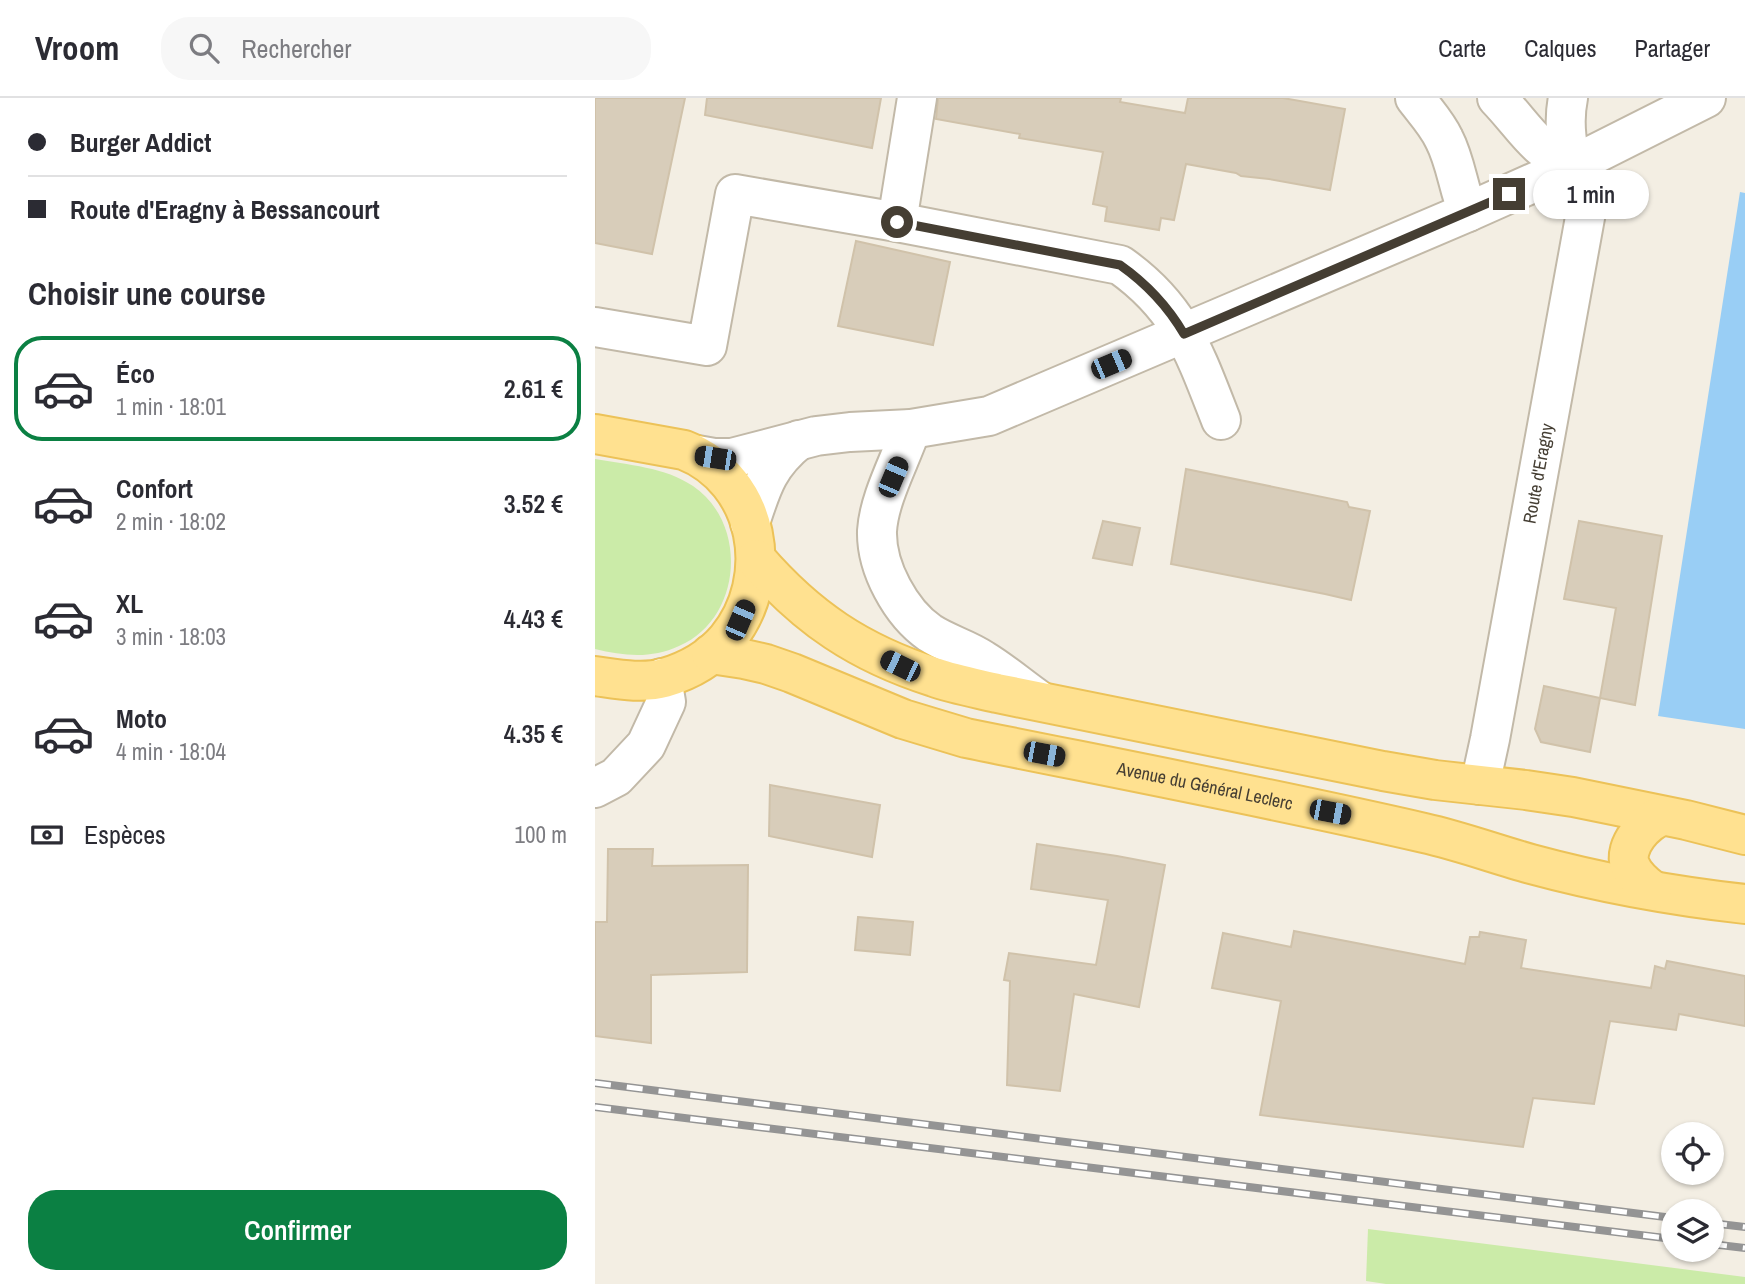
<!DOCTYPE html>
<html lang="fr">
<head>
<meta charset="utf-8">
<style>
	body { margin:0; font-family:"Archivo Narrow",sans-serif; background:#f7f7f7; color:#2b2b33; height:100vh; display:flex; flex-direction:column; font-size:26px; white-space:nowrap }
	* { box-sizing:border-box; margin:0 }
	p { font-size:23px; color:#7c7c81 }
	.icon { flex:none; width:38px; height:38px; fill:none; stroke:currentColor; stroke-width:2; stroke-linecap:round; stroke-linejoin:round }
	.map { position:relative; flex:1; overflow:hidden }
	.side { display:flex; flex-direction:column; background:#fff; width:595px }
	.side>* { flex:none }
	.banner { display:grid; align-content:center; height:154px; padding:0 28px; background:#fff }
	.controls { position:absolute; left:1066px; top:1024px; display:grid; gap:14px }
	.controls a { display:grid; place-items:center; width:63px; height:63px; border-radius:50%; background:#fff; box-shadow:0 2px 5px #0004; font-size:35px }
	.end { position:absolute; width:32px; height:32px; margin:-16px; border:9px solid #453e33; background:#fff; box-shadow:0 0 0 4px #fff }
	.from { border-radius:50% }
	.bubble { position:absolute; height:49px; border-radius:24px; background:#fff; box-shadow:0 2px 5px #0004; font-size:23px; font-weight:600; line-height:49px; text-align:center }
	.car { position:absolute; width:21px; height:42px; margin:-21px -10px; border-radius:9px; box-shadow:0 0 5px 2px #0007; background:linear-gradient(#222 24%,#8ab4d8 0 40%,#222 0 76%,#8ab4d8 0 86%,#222 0) }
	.banner b { display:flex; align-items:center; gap:24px; height:66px; font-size:26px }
	.banner b+b { border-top:2px solid #e1e1e2 }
	.banner i { width:18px; height:18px; background:#2b2b33 }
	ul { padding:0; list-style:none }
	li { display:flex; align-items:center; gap:21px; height:105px; margin:0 14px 10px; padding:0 14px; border:4px solid transparent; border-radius:28px }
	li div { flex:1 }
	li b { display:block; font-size:26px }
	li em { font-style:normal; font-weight:600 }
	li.on { border-color:#0b8043 }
	li>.icon { width:63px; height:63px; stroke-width:1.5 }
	h2 { padding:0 28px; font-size:32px; line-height:84px }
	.pay { display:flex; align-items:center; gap:18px; height:77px; padding:0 28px; font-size:26px }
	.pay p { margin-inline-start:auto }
	.action { display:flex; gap:14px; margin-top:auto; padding:14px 28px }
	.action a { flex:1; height:80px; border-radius:28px; background:#0b8043; color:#fff; font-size:28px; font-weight:600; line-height:80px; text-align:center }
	header { display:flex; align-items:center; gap:42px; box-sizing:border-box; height:98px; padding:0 35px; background:#fff; border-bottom:2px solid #e1e1e2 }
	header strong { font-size:33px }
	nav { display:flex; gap:38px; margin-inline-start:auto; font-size:24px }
	.search { width:490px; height:63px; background:#f7f7f7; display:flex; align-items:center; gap:18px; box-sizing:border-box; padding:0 24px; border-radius:28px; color:#7c7c81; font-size:26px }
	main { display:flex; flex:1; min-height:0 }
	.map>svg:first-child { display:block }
	.green { fill:#cbeba8 }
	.water { fill:#99cef5 }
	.building { fill:#d8cdba; stroke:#d0c2aa; stroke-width:2 }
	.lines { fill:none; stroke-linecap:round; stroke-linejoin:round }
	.minor-casing { stroke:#c2b9a8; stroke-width:42 }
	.major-casing { stroke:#ecc258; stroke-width:42 }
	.minor { stroke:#fff; stroke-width:38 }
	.major { stroke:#ffe190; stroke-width:38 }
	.rail-casing { stroke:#949494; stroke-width:8 }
	.rail { stroke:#fff; stroke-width:5; stroke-dasharray:16; stroke-linecap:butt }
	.route { stroke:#453e33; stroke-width:9 }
	.labels { text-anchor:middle; stroke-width:7; stroke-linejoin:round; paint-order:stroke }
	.street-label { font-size:18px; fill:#453e33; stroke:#fff }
</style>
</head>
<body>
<header>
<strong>Vroom</strong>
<div class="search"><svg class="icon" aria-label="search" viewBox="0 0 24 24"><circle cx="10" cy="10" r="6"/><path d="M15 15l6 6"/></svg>Rechercher</div>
<nav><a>Carte</a><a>Calques</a><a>Partager</a></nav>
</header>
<main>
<section class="side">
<div class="banner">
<b><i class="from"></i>Burger Addict</b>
<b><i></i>Route d'Eragny à Bessancourt</b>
</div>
<h2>Choisir une course</h2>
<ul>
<li class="on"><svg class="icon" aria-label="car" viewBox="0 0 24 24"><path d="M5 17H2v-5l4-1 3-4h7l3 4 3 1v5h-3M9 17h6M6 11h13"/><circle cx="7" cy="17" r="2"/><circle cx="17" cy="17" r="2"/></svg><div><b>Éco</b><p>1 min · 18:01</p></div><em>2.61 €</em></li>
<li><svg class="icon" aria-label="car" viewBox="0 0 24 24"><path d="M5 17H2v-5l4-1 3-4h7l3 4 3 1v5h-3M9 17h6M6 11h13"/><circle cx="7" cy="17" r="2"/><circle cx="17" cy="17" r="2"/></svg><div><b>Confort</b><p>2 min · 18:02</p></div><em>3.52 €</em></li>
<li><svg class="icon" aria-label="car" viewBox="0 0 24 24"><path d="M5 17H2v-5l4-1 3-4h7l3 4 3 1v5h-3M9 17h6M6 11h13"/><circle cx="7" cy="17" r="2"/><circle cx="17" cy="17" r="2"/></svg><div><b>XL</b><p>3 min · 18:03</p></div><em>4.43 €</em></li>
<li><svg class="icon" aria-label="car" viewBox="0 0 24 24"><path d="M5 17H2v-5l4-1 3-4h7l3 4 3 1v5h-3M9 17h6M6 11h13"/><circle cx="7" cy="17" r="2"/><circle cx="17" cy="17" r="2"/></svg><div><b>Moto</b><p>4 min · 18:04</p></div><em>4.35 €</em></li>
</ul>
<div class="pay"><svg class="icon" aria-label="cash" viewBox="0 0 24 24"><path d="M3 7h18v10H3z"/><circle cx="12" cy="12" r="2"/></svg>Espèces<p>100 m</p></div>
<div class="action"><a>Confirmer</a></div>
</section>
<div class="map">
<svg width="1150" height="1186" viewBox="0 0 1150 1186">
	<rect width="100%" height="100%" fill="#f3eee3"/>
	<g class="green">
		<path d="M0,361C33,367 70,369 98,388C154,426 147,521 84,548C56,561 29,558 0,551Z"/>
		<path d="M773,1131L1150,1179V1186H791L771,1183Z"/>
	</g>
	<path class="water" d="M1145,94L1150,95V631L1063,618Z"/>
	<g class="building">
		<path d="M0,0H90L57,156L0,145Z"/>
		<path d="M112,0H286L277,50L110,17Z"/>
		<path d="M343,0H526L525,4L590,15L593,0H688L750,11L735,92L674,81L646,78L641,75L591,66L579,122L566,120L564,132L510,123L512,109L498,106L508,54L424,40L425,36L341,21Z"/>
		<path d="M261,143L355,164L338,247L243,228Z"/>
		<path d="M591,371L752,404L754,409L775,413L756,502L730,496L576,466Z"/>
		<path d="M508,423L545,430L537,467L498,460Z"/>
		<path d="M984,423L1067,438L1040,607L1005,600L1021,510L969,501Z"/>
		<path d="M949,588L1005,600L995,654L946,644L940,631Z"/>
		<path d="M175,687L285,707L277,759L174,738Z"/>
		<path d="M442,746L522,758L570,767L544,909L479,896L465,993L412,987L415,883L409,882L414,855L501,867L513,802L436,791Z"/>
		<path d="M13,751H58L57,768L153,767L152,874L56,877V945L0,938V824H12Z"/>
		<path d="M263,819L318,824L315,857L260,852Z"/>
		<path d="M699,833L870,866L875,839H884L885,834L931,842L926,870L1056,890L1060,868L1070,871L1072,863L1150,878V928L1084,916L1081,932L1015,923L999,1006L938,1000L928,1049L665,1017L686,903L617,890L628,835L696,849Z"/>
	</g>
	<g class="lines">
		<g class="minor-casing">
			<g id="minor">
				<path d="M820,0C830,13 842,26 849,41C861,64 863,90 873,114"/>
				<path d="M902,0C929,28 938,50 976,68"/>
				<path d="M302,124L322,0"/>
				<path d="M0,229L112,248L140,96L302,124L525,167C586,210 600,256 626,322"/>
				<path d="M316,331C305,363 284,400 282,433C281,470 306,515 335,535C352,546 372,551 388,562C408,574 426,590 445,603"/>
				<path d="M102,357L119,360H137L221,338L255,334L316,331L394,318L873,114L976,68L1111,0"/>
				<path d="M155,425C167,388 173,367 204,342"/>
				<path id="s1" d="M885,687L895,641L991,114C979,78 965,38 973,0"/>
				<path d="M0,690L21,679L51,647L71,604L67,580"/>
			</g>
		</g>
		<g class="major-casing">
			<g id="major">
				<path d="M0,336L89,352C165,382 182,480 132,541C116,560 93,573 69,580C47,586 22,581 0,578"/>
				<path d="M161,461C212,520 264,555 339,579C359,586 381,590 402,595L788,673L840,682L931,692L978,699L1091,722L1150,737"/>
				<path id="s2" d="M116,556L149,561L171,566L197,575L308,621L371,640C524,671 677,700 829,735C865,743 900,756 936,766C1006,785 1078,798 1150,806"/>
				<path d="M1057,792C1049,786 1039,777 1035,767C1028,748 1051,723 1067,718"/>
			</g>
		</g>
		<use href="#minor" class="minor"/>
		<use href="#major" class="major"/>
		<g class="rail-casing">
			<g id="rail">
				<path d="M0,985L1078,1120"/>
				<path d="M0,1009L1078,1141"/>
				<path d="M1116,1125L1150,1129"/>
				<path d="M1116,1146L1150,1150"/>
			</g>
		</g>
		<use href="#rail" class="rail"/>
	</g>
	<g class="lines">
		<path class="route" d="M302,124L525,167C552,186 572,207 589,236L914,96"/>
	</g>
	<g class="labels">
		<g class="street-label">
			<text dy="6" stroke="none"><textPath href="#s1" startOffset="317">Route d'Eragny</textPath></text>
			<text dy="6" stroke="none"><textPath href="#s2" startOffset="513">Avenue du Général Leclerc</textPath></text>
		</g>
	</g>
</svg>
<div class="controls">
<a><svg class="icon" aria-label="locate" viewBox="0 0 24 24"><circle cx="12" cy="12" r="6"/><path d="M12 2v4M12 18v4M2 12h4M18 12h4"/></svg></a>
<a><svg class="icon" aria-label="layers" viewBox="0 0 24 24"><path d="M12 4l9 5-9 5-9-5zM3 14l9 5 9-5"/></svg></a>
</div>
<i class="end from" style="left:302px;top:124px"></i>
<i class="end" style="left:914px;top:96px"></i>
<div class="bubble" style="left:938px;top:72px;width:116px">1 min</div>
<i class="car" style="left:516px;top:266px;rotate:67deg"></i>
<i class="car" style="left:120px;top:360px;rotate:279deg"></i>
<i class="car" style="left:298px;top:379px;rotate:23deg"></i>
<i class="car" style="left:145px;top:522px;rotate:23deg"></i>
<i class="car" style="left:305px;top:568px;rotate:296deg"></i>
<i class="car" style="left:449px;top:656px;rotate:101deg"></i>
<i class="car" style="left:735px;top:714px;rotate:101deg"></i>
</div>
</main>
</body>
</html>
